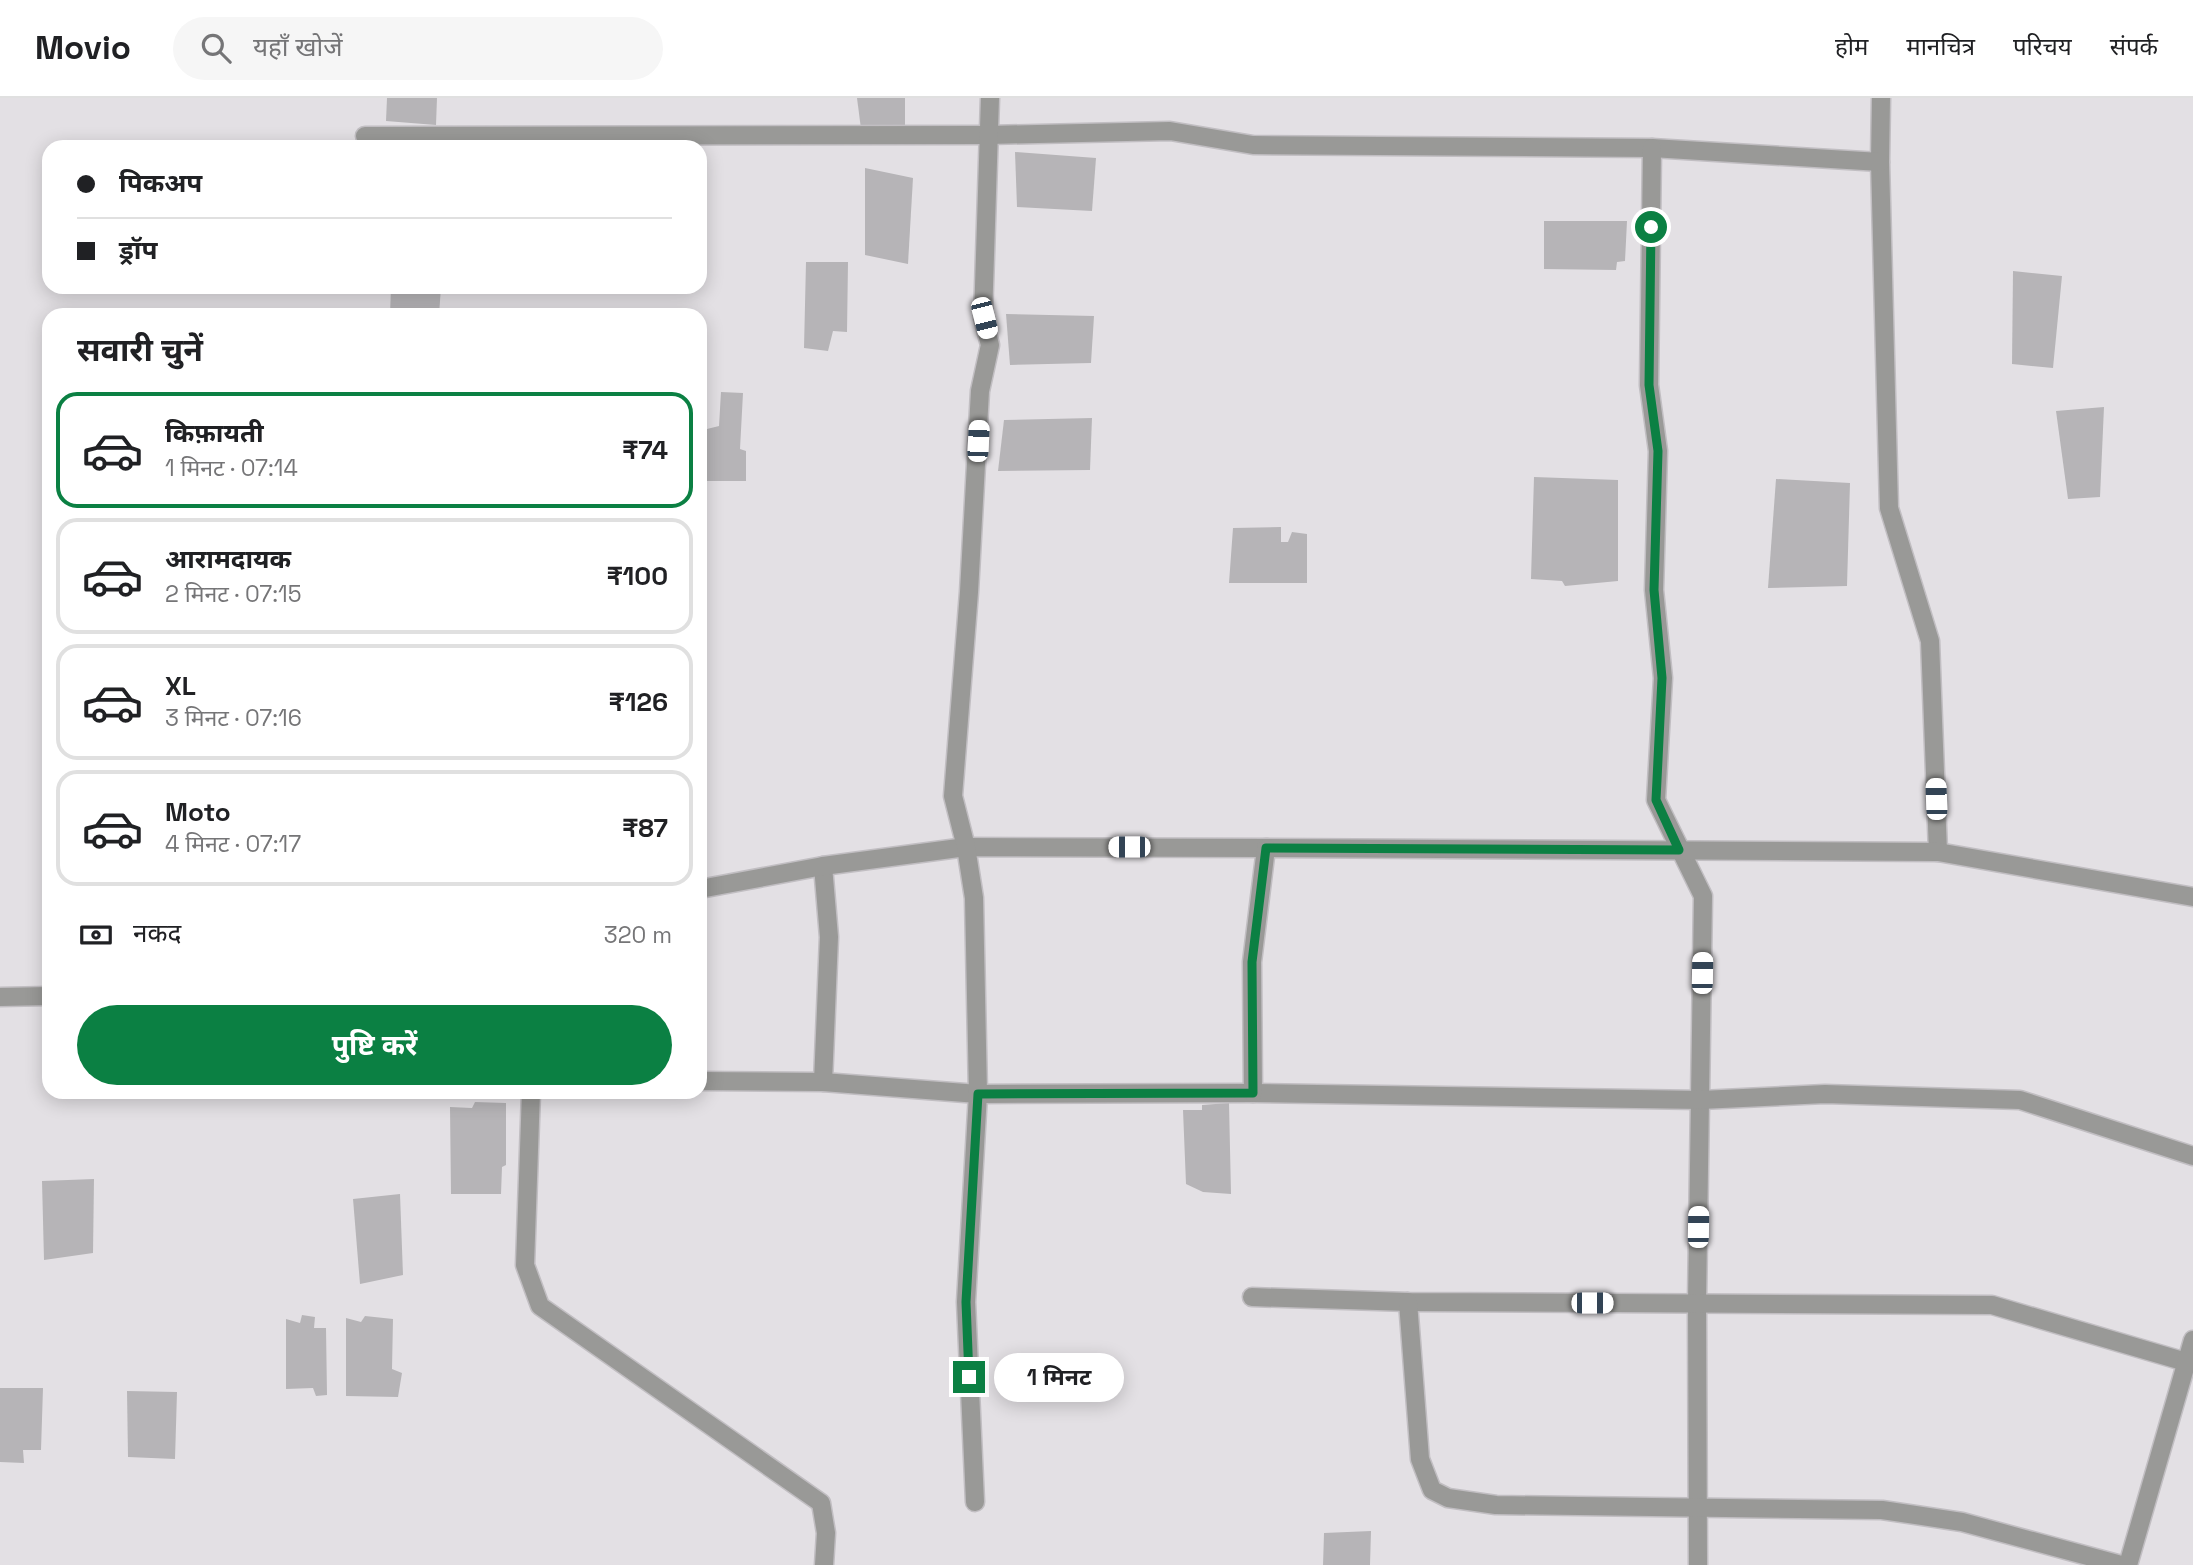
<!DOCTYPE html>
<html lang="hi">
<head>
<meta charset="utf-8">
<style>
	body { margin:0; font-family:"Space Grotesk","Noto Sans Devanagari",sans-serif; background:#f6f6f6; color:#202124; height:100vh; display:flex; flex-direction:column; font-size:26px; white-space:nowrap }
	* { box-sizing:border-box; margin:0 }
	p { font-size:23px; color:#757577 }
	.icon { flex:none; width:38px; height:38px; fill:none; stroke:currentColor; stroke-width:2; stroke-linecap:round; stroke-linejoin:round }
	.map { position:relative; flex:1; overflow:hidden }
	.sheet { position:absolute; left:42px; top:210px; width:665px; height:791px; display:flex; flex-direction:column; background:#fff; border-radius:21px; box-shadow:0 4px 18px #0003 }
	.sheet>* { flex:none }
	.top-card { position:absolute; left:42px; top:42px; width:665px; height:154px; border-radius:21px; box-shadow:0 4px 18px #0003; display:grid; align-content:center; height:154px; padding:0 35px; background:#fff }
	.end { position:absolute; width:32px; height:32px; margin:-16px; border:9px solid #0b8043; background:#fff; box-shadow:0 0 0 4px #fff }
	.from { border-radius:50% }
	.bubble { position:absolute; height:49px; border-radius:24px; background:#fff; box-shadow:0 4px 18px #0003; font-size:23px; font-weight:700; line-height:49px; text-align:center }
	.car { position:absolute; width:21px; height:42px; margin:-21px -10px; border-radius:9px; box-shadow:0 0 5px 2px #0007; background:linear-gradient(#fff 24%,#345 0 40%,#fff 0 76%,#345 0 86%,#fff 0) }
	.top-card b { display:flex; align-items:center; gap:24px; height:66px; font-size:26px }
	.top-card b+b { border-top:2px solid #e0e0e0 }
	.top-card i { width:18px; height:18px; background:#202124 }
	ul { padding:0; list-style:none }
	li { display:flex; align-items:center; gap:21px; height:116px; margin:0 14px 10px; padding:0 21px; border:4px solid #e0e0e0; border-radius:21px }
	li div { flex:1 }
	li b { display:block; font-size:26px }
	li em { font-style:normal; font-weight:700 }
	li.on { border-color:#0b8043 }
	li>.icon { width:63px; height:63px; stroke-width:1.5 }
	h2 { padding:0 35px; font-size:32px; line-height:84px }
	.pay { display:flex; align-items:center; gap:18px; height:77px; padding:0 35px; font-size:26px }
	.pay p { margin-inline-start:auto }
	.primary-button { display:flex; gap:14px; margin-top:auto; padding:14px 35px }
	.primary-button a { flex:1; height:80px; border-radius:42px; background:#0b8043; color:#fff; font-size:28px; font-weight:700; line-height:80px; text-align:center }
	header { display:flex; align-items:center; gap:42px; box-sizing:border-box; height:98px; padding:0 35px; background:#fff; border-bottom:2px solid #e0e0e0 }
	header strong { font-size:33px }
	nav { display:flex; gap:38px; margin-inline-start:auto; font-size:24px }
	.search { width:490px; height:63px; background:#f6f6f6; display:flex; align-items:center; gap:18px; box-sizing:border-box; padding:0 24px; border-radius:38px; color:#757577; font-size:26px }
	.map>svg:first-child { display:block }
	.building { fill:#b6b4b7 }
	.lines { fill:none; stroke-linecap:round; stroke-linejoin:round }
	.minor-casing { stroke:#c1bec2; stroke-width:21 }
	.minor { stroke:#999997; stroke-width:18 }
	.route { stroke:#0b8043; stroke-width:9 }
</style>
</head>
<body>
<header>
<strong>Movio</strong>
<div class="search"><svg class="icon" aria-label="search" viewBox="0 0 24 24"><circle cx="10" cy="10" r="6"/><path d="M15 15l6 6"/></svg>यहाँ खोजें</div>
<nav><a>होम</a><a>मानचित्र</a><a>परिचय</a><a>संपर्क</a></nav>
</header>
<div class="map">
<svg width="2193" height="1467" viewBox="0 0 2193 1467">
	<rect width="100%" height="100%" fill="#e3e0e4"/>
	<g class="building">
		<path d="M387,0H437L436,27L386,23Z"/>
		<path d="M857,0H905V27L861,31Z"/>
		<path d="M1015,54L1096,60L1092,113L1017,109Z"/>
		<path d="M865,70L913,80L908,166L865,157Z"/>
		<path d="M1544,123H1627L1625,163L1617,164L1616,172L1544,171Z"/>
		<path d="M806,164H848L847,234L833,233L828,253L804,250Z"/>
		<path d="M2013,173L2062,178L2053,270L2012,266Z"/>
		<path d="M391,189H441L439,217H390Z"/>
		<path d="M1006,216L1094,218L1091,265L1010,267Z"/>
		<path d="M721,294L743,295L740,351L746,353V383H700V302H707V331L719,328Z"/>
		<path d="M2104,309L2100,399L2068,401L2056,313Z"/>
		<path d="M1092,320L1090,372L998,373L1004,322Z"/>
		<path d="M1534,379L1618,382V483L1565,488L1562,483L1531,481Z"/>
		<path d="M1776,381L1850,385L1847,488L1768,490Z"/>
		<path d="M1281,429V444H1288L1292,434L1307,436V485H1229L1233,430Z"/>
		<path d="M475,1004L506,1005V1067L502,1069L501,1096H451L450,1009L472,1010Z"/>
		<path d="M1229,1005L1231,1096L1203,1094L1186,1086L1183,1012H1202V1007Z"/>
		<path d="M94,1081L93,1155L44,1162L42,1083Z"/>
		<path d="M400,1096L403,1177L360,1186L353,1101Z"/>
		<path d="M302,1217L315,1219L314,1230H326L327,1297L316,1298L313,1290L286,1291V1221L300,1225Z"/>
		<path d="M365,1218L393,1221L392,1271L402,1275L398,1299L346,1298V1220L361,1224Z"/>
		<path d="M0,1290H43L41,1352H23L24,1365L0,1364Z"/>
		<path d="M127,1293L177,1294L175,1361L128,1359Z"/>
		<path d="M1371,1433L1370,1467H1323L1324,1435Z"/>
	</g>
	<g class="lines">
		<g class="minor-casing">
			<g id="minor">
				<path d="M1881,0L1880,64L1889,410L1930,543L1938,754"/>
				<path d="M365,38L989,37L1170,33L1253,47L1652,50L1880,64"/>
				<path d="M1652,50L1649,287L1658,353L1654,492L1663,580L1656,702L1703,798L1697,1205L1698,1467"/>
				<path d="M823,768L829,839L823,984"/>
				<path d="M700,791L823,768L966,749L1266,750L1938,754L2193,799"/>
				<path d="M0,899L49,898"/>
				<path d="M700,983L823,984L978,996L1253,995L1701,1002L1825,996L2020,1002L2193,1058"/>
				<path d="M531,994L525,1167L540,1208L821,1405L826,1435L824,1467"/>
				<path d="M1253,995L1252,864L1266,750"/>
				<path d="M1252,1199L1408,1204L1992,1207L2186,1264"/>
				<path d="M1408,1204L1420,1361L1432,1392L1448,1400L1496,1407L1882,1412L1962,1424L2121,1467"/>
				<path d="M975,1404L966,1204L978,996L974,800L966,749L953,698L969,494L980,293L990,247L983,220L990,0"/>
				<path d="M2128,1467L2193,1242"/>
			</g>
		</g>
		<use href="#minor" class="minor"/>
	</g>
	<g class="lines">
		<path class="route" d="M969,1279L966,1204L978,996L1253,995L1252,864L1266,750L1679,752L1656,702L1662,580L1654,492L1658,353L1649,287L1651,129"/>
	</g>
</svg>
<i class="end from" style="left:1651px;top:129px"></i>
<i class="end" style="left:969px;top:1279px"></i>
<div class="bubble" style="left:994px;top:1255px;width:130px">1 मिनट</div>
<i class="car" style="left:984px;top:220px;rotate:166deg"></i>
<i class="car" style="left:978px;top:343px;rotate:3deg"></i>
<i class="car" style="left:1936px;top:701px;rotate:358deg"></i>
<i class="car" style="left:1129px;top:749px;rotate:270deg"></i>
<i class="car" style="left:1702px;top:875px;rotate:1deg"></i>
<i class="car" style="left:1698px;top:1129px;rotate:1deg"></i>
<i class="car" style="left:1592px;top:1205px;rotate:90deg"></i>
<div class="top-card">
<b><i class="from"></i>पिकअप</b>
<b><i></i>ड्रॉप</b>
</div>
<section class="sheet">
<h2>सवारी चुनें</h2>
<ul>
<li class="on"><svg class="icon" aria-label="car" viewBox="0 0 24 24"><path d="M5 17H2v-5l4-1 3-4h7l3 4 3 1v5h-3M9 17h6M6 11h13"/><circle cx="7" cy="17" r="2"/><circle cx="17" cy="17" r="2"/></svg><div><b>किफ़ायती</b><p>1 मिनट · 07:14</p></div><em>₹74</em></li>
<li><svg class="icon" aria-label="car" viewBox="0 0 24 24"><path d="M5 17H2v-5l4-1 3-4h7l3 4 3 1v5h-3M9 17h6M6 11h13"/><circle cx="7" cy="17" r="2"/><circle cx="17" cy="17" r="2"/></svg><div><b>आरामदायक</b><p>2 मिनट · 07:15</p></div><em>₹100</em></li>
<li><svg class="icon" aria-label="car" viewBox="0 0 24 24"><path d="M5 17H2v-5l4-1 3-4h7l3 4 3 1v5h-3M9 17h6M6 11h13"/><circle cx="7" cy="17" r="2"/><circle cx="17" cy="17" r="2"/></svg><div><b>XL</b><p>3 मिनट · 07:16</p></div><em>₹126</em></li>
<li><svg class="icon" aria-label="car" viewBox="0 0 24 24"><path d="M5 17H2v-5l4-1 3-4h7l3 4 3 1v5h-3M9 17h6M6 11h13"/><circle cx="7" cy="17" r="2"/><circle cx="17" cy="17" r="2"/></svg><div><b>Moto</b><p>4 मिनट · 07:17</p></div><em>₹87</em></li>
</ul>
<div class="pay"><svg class="icon" aria-label="cash" viewBox="0 0 24 24"><path d="M3 7h18v10H3z"/><circle cx="12" cy="12" r="2"/></svg>नकद<p>320 m</p></div>
<div class="primary-button"><a>पुष्टि करें</a></div>
</section>
</div>
</body>
</html>
